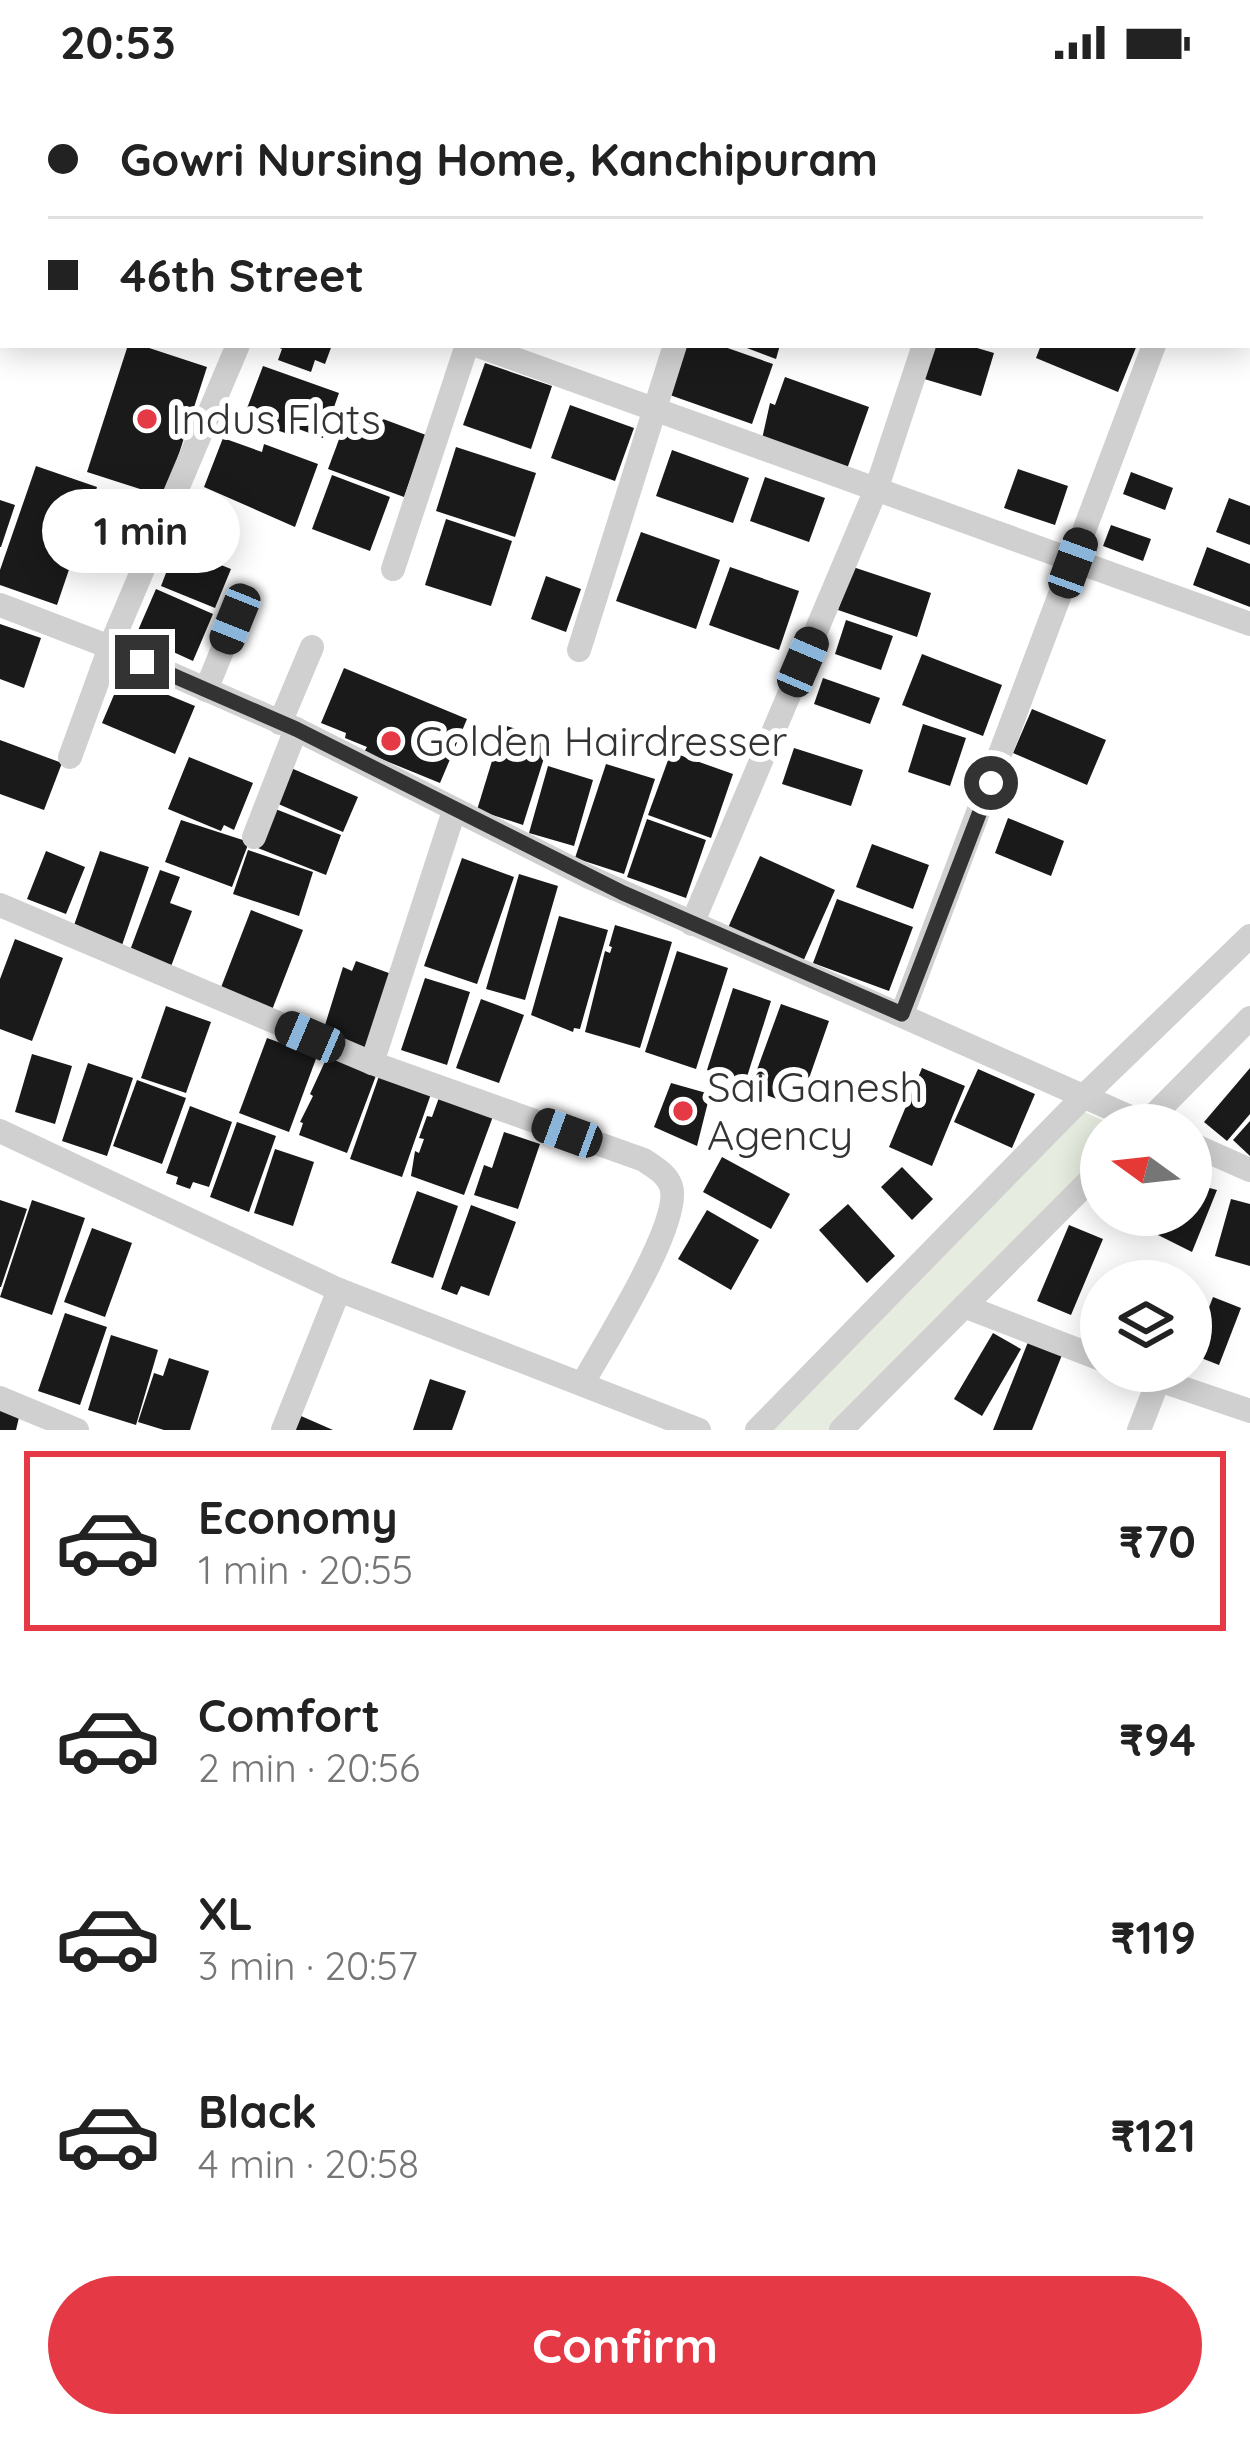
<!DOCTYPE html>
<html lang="en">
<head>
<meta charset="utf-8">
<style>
	body { margin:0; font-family:Quicksand,sans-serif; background:#f6f6f6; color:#222; height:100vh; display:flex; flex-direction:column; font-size:45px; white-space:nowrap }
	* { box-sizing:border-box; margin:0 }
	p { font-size:39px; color:#767676 }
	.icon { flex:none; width:66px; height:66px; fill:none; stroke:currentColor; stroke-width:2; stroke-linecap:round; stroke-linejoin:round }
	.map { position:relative; height:1346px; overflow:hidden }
	.details { display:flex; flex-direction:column; background:#fff; flex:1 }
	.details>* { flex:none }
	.top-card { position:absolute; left:0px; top:0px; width:1251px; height:264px; box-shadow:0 6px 30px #0003; display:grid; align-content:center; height:264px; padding:0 48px; background:#fff }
	.needle { width:78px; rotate:285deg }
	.tools { position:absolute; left:1080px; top:1020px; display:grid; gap:24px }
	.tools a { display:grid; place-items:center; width:132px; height:132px; border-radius:50%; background:#fff; box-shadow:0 6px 30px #0003; font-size:60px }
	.end { position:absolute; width:54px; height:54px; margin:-27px; border:15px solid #333; background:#fff; box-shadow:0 0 0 6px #fff }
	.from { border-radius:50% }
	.bubble { position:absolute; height:84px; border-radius:42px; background:#fff; box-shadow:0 6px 30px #0003; font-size:39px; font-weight:700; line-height:84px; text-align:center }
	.car { position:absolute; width:36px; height:72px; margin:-36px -18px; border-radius:15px; box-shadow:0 0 9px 3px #0007; background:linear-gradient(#222 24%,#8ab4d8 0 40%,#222 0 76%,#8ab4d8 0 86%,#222 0) }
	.top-card b { display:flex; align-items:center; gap:42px; height:114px; font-size:45px }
	.top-card b+b { border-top:3px solid #e0e0e0 }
	.top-card i { width:30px; height:30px; background:#222 }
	ul { padding:21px 0 0; list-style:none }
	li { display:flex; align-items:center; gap:36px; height:180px; margin:0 24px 18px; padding:0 24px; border:6px solid transparent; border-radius:0px }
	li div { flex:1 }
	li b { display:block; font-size:45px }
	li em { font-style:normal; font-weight:700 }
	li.current { border-color:#e63946 }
	li>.icon { width:108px; height:108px; stroke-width:1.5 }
	.button { display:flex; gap:24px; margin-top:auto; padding:24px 48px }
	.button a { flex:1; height:138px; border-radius:72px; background:#e63946; color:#fff; font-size:48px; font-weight:700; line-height:138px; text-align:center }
	.status { display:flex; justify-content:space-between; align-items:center; height:84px; padding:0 60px; background:#fff; direction:ltr }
	.status svg { height:33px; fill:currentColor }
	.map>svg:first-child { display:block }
	.green { fill:#e6ecdf }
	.building { fill:#1a1a1a }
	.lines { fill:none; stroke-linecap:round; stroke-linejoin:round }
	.minor { stroke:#d0d0d0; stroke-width:24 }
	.route { stroke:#333; stroke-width:15 }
	.poi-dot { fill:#e63946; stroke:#fff; stroke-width:4.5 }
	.labels { text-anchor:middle; stroke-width:12; stroke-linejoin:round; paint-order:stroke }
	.poi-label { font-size:42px; fill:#333; stroke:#fff; text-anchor:start }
</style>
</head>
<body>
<div class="status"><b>20:53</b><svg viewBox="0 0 49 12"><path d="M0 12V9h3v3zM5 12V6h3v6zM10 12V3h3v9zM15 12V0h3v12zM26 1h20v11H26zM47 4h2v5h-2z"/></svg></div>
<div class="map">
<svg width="1250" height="1346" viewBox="0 0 1250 1346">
	<rect width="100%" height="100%" fill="#fff"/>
	<path class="green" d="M1083,1027L1112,1041H1101V1072L829,1346H768Z"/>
	<g class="building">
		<path d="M128,261H140L207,283L165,413L87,388Z"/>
		<path d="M272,261H332L325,280L315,276L311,288L278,276L282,265Z"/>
		<path d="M684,261H719L773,280L752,340L667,310Z"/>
		<path d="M739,261H780L776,275Z"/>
		<path d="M931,261H967L994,269L981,312L921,294Z"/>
		<path d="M1041,261H1137L1118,308L1036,274Z"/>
		<path d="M485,279L552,302L531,365L463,341Z"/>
		<path d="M263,282L339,309L323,354L293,343L291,351L259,340L262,332L246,327Z"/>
		<path d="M785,293L869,323L847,385L762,355L770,319L775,321Z"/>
		<path d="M570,321L634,344L615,397L551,374Z"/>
		<path d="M351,323L426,351L404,413L328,385Z"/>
		<path d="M223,354L262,368L264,360L318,380L295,443L204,403Z"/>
		<path d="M456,363L536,389L515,453L436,427Z"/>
		<path d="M672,366L749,394L733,439L656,412Z"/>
		<path d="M36,382L97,403L57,521L0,501V486Z"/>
		<path d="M1018,385L1068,402L1055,441L1004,424Z"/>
		<path d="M1131,388L1173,404L1165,426L1123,410Z"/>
		<path d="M332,391L390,413L370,467L312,445Z"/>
		<path d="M765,393L825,414L809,458L750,437Z"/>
		<path d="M1229,414L1250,422V461L1216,448Z"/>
		<path d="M0,416L15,421L1,463H0Z"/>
		<path d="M446,435L512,457L491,522L425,501Z"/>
		<path d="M1111,441L1151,455L1143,477L1103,462Z"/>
		<path d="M641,448L720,476L696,545L616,517Z"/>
		<path d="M176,463L231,485L215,524L161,502Z"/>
		<path d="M1207,463L1250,480V523L1193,501Z"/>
		<path d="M730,483L799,507L779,566L709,541Z"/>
		<path d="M853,483L931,509L917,553L838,526Z"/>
		<path d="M546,492L581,505L566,548L531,535Z"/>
		<path d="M156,505L213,530L193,577L136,551Z"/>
		<path d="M846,536L893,552L881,586L835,570Z"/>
		<path d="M0,540L41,554L24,604L0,595Z"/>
		<path d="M922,570L1002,601L983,652L902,621Z"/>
		<path d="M344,584L467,635L440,699L364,668L367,663L345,654L346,649L321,639Z"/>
		<path d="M122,592L195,622L175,670L102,639Z"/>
		<path d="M823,594L880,614L870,640L814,620Z"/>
		<path d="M1032,625L1106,656L1087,701L1013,669Z"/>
		<path d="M923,640L966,654L950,702L908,688Z"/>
		<path d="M503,641L550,655L523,741L477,726Z"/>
		<path d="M0,656L62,679L44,726L0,710Z"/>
		<path d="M794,664L863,686L851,722L782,700Z"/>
		<path d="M671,668L733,690L711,754L648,731Z"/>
		<path d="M189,673L253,699L234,746L224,741L221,747L168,725Z"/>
		<path d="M606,680L655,695L624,790L575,774Z"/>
		<path d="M548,682L593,696L574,762L529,749Z"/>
		<path d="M291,684L358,713L343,748L276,719Z"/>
		<path d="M268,722L341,751L326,791L253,762Z"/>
		<path d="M1008,734L1064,757L1051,792L995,769Z"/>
		<path d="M647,735L706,756L686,814L627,793Z"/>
		<path d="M181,736L249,758L232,803L165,778Z"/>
		<path d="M872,760L929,781L913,825L856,803Z"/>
		<path d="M248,766L313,788L299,832L233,810Z"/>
		<path d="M46,767L85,783L66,830L27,815Z"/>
		<path d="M100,767L149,783L121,864L72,847Z"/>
		<path d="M760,772L835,806L802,880L727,846Z"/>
		<path d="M462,774L514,793L477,900L424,882Z"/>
		<path d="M160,786L180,793L170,819L192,827L170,885L129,869Z"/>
		<path d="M519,790L558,802L525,916L486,905Z"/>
		<path d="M837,815L913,843L889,907L813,879Z"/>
		<path d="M251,826L303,846L272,926L220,906Z"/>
		<path d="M559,832L608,846L580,945L574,944L573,948L531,931Z"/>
		<path d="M615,841L672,858L640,964L585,948L605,867L610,869L612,863L609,862Z"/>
		<path d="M15,855L63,874L32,957L0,945V895Z"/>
		<path d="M677,867L728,884L696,985L645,968Z"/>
		<path d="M356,877L397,892L367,972L321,954L343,883L352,887Z"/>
		<path d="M425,894L470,908L447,981L401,966Z"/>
		<path d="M733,904L771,917L745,999L707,986Z"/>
		<path d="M481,915L524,931L499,999L456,984Z"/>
		<path d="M781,920L829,937L799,1023L750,1005Z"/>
		<path d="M166,922L211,938L186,1009L141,994Z"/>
		<path d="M267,954L317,972L289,1048L239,1029Z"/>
		<path d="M32,970L72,982L55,1040L15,1028Z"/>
		<path d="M328,971L377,989L347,1069L299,1051L303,1039L300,1038L313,1012L310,1010Z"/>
		<path d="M88,979L133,994L107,1072L62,1057Z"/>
		<path d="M922,984L965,1002L932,1082L889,1063Z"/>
		<path d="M1250,984V1030L1227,1057L1204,1038Z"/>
		<path d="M978,985L1035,1010L1012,1064L954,1038Z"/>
		<path d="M379,992L431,1010L402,1093L350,1075Z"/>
		<path d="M137,996L186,1014L162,1080L113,1062Z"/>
		<path d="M671,999L710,1010L697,1062L654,1043Z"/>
		<path d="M441,1008L495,1027L464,1111L411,1092L415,1067L419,1069L424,1055L419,1054L427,1032L432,1033Z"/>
		<path d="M190,1022L232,1038L209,1103L193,1098L190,1105L176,1100L178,1093L166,1089Z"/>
		<path d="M1250,1037V1072L1233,1056Z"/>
		<path d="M237,1038L276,1052L249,1128L210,1113Z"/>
		<path d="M504,1048L540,1060L518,1125L474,1111L484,1081L492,1084Z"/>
		<path d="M275,1065L314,1078L293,1142L254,1129Z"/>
		<path d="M722,1073L790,1110L771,1145L703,1108Z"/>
		<path d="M902,1083L933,1115L912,1136L881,1103Z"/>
		<path d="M1191,1099L1217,1106L1192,1168L1136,1140L1141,1131H1191Z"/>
		<path d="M417,1107L458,1122L433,1194L391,1179Z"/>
		<path d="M1231,1115L1250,1120V1182L1215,1172Z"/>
		<path d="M0,1116L27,1125L1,1203H0Z"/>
		<path d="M32,1116L85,1134L52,1231L0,1213Z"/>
		<path d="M848,1120L895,1172L867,1199L819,1146Z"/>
		<path d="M471,1121L516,1138L489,1212L461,1202L457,1211L441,1205Z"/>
		<path d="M707,1126L759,1156L731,1206L678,1175Z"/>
		<path d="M1069,1141L1103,1155L1071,1231L1037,1217Z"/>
		<path d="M92,1144L132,1159L105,1233L64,1218Z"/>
		<path d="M1213,1213L1241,1224L1219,1281L1191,1270Z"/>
		<path d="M65,1229L107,1243L80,1321L38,1307Z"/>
		<path d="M993,1249L1021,1265L982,1332L954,1315Z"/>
		<path d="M111,1251L158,1266L136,1341L88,1326Z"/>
		<path d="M1030,1253L1064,1266L1032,1346H993Z"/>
		<path d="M169,1274L209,1287L190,1346H164L138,1338L154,1289L163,1292Z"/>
		<path d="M430,1295L466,1307L452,1346H413Z"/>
		<path d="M0,1324L20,1329L16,1346H0Z"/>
		<path d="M301,1332L333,1346H295Z"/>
	</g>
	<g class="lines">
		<g class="minor">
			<path d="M1124,0L1132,3"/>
			<path d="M82,3L83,0"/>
			<path d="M345,3L346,0"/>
			<path d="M1009,3L1010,0"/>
			<path d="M1248,49H1250"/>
			<path d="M0,71L3,72"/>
			<path d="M0,235L3,227"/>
			<path d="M476,261L1250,540"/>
			<path d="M393,485L467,261"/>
			<path d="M0,521L110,563L296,645L589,793L1148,1041"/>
			<path d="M579,566L675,261"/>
			<path d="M206,606L235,535"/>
			<path d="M280,639L312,563"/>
			<path d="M70,673L110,563L238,261"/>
			<path d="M254,753L296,645"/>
			<path d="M0,821L372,979L644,1076C655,1084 666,1089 671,1102C683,1138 603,1262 583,1299"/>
			<path d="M692,840L877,403L924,261"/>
			<path d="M902,930L1154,261"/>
			<path d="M372,979L454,727"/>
			<path d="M1144,1041L1250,934"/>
			<path d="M0,1047L339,1206L699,1346"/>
			<path d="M1191,1060L1250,1086"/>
			<path d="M964,1222L1101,1275"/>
			<path d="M1132,1287L1250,1327"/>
			<path d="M0,1314L77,1346"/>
			<path d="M283,1346L339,1206"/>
			<path d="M757,1346L1084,1012L1250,852"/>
			<path d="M841,1346L1101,1085"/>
			<path d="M1139,1346L1158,1297"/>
		</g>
	</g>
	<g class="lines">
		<path class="route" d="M142,578L296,645L623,809L902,930L991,699"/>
	</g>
	<g class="poi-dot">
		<circle cx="147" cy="335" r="12"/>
		<circle cx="391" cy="657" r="12"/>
		<circle cx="683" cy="1027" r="12"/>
	</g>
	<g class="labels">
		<g class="poi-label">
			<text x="171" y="350">Indus Flats</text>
			<text x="415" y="672">Golden Hairdresser</text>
			<text x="707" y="1018">Sai Ganesh<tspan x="707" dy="48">Agency</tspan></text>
		</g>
	</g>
</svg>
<div class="tools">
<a><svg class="needle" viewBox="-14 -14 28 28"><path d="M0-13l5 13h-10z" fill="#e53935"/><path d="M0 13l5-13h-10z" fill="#767676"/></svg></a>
<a><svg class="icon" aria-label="layers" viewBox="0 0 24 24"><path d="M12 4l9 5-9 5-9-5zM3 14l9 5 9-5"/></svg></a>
</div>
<i class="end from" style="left:991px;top:699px"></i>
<i class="end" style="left:142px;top:578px"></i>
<div class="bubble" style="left:42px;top:405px;width:198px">1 min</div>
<i class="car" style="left:1073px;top:479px;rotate:20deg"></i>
<i class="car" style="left:235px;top:535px;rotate:202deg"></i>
<i class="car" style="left:803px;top:578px;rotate:23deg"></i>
<i class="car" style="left:310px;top:953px;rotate:293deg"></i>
<i class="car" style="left:567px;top:1049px;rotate:290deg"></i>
<div class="top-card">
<b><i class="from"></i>Gowri Nursing Home, Kanchipuram</b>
<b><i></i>46th Street</b>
</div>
</div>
<section class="details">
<ul>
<li class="current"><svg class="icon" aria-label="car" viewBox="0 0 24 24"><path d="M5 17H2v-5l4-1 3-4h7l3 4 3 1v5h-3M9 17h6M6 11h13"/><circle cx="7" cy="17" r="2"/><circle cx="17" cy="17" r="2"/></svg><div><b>Economy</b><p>1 min · 20:55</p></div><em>₹70</em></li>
<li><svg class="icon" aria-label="car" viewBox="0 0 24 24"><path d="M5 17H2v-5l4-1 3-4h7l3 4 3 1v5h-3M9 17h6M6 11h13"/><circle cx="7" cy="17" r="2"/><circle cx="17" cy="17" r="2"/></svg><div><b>Comfort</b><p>2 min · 20:56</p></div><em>₹94</em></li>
<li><svg class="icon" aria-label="car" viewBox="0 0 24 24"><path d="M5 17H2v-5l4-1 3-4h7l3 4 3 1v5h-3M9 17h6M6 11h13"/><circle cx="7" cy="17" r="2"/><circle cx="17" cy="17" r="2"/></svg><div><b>XL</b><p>3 min · 20:57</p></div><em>₹119</em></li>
<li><svg class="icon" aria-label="car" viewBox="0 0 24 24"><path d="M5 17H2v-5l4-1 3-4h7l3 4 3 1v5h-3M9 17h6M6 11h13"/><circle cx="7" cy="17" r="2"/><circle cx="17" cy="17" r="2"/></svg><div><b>Black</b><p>4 min · 20:58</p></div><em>₹121</em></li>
</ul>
<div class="button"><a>Confirm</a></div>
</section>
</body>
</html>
